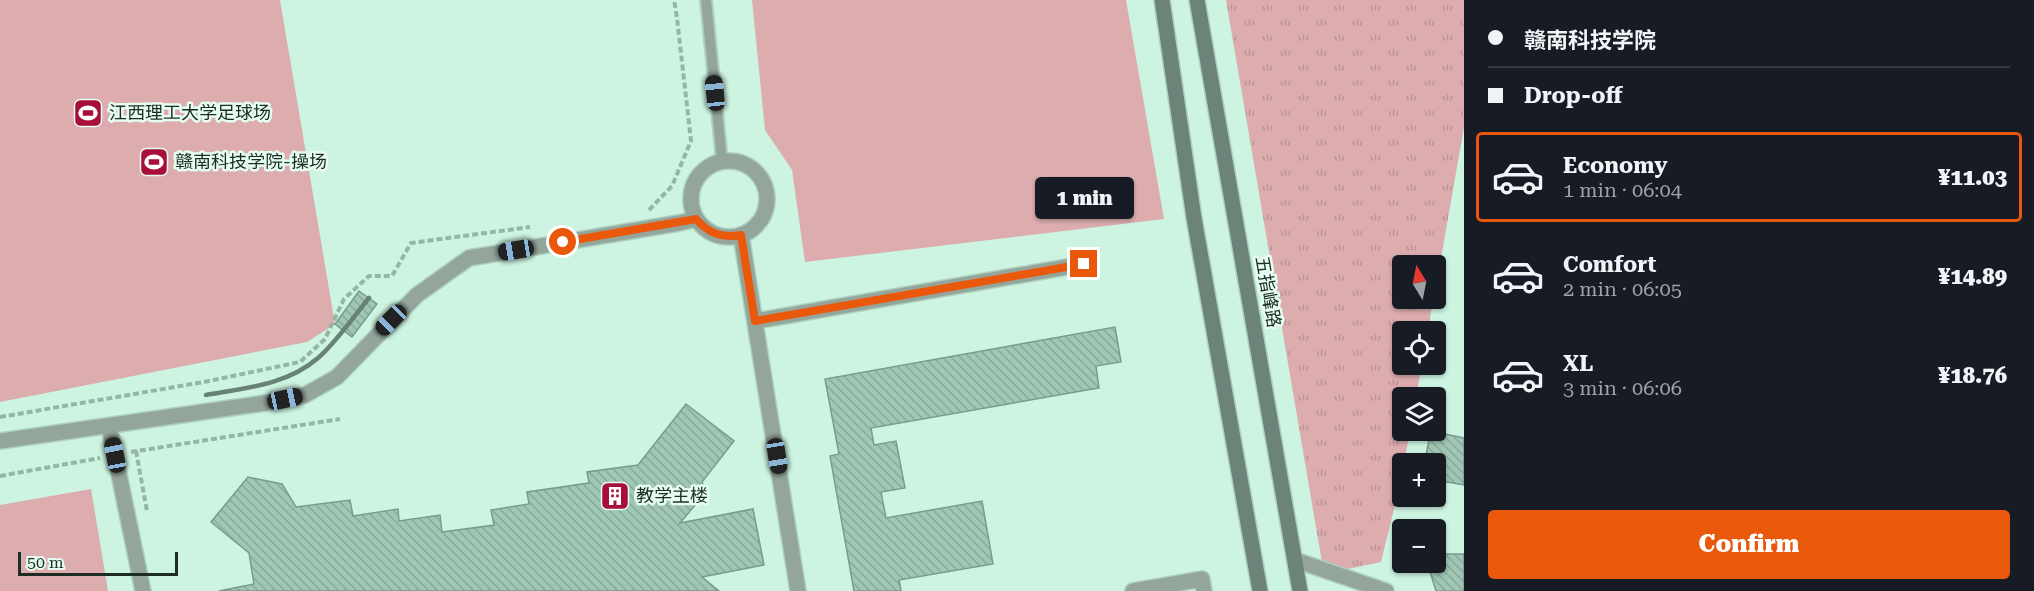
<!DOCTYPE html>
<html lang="en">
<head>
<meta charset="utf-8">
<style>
	body { margin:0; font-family:"Roboto Serif","Noto Sans SC",serif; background:#242831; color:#f1f3f6; height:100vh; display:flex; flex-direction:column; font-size:22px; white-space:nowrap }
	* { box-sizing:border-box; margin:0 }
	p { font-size:20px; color:#9ea1a6 }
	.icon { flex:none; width:33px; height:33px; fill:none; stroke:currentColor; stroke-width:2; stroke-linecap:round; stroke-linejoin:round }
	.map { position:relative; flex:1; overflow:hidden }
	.drawer { display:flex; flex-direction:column; background:#171b24; width:570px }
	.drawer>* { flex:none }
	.banner { display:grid; align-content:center; height:132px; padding:0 24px; background:#171b24 }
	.needle { width:39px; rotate:350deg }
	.controls { position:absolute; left:1392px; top:255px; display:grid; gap:12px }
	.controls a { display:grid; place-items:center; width:54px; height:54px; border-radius:6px; background:#171b24; box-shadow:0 2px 4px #0004; font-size:30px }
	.scale { position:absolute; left:18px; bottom:15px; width:160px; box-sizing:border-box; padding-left:6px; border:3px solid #1d2c25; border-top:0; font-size:16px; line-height:21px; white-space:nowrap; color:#1d2c25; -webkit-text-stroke:4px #e6fdf2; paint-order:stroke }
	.end { position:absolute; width:27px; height:27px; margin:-14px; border:8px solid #ea580c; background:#fff; box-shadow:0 0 0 3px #fff }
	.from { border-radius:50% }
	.bubble { position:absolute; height:42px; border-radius:6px; background:#171b24; box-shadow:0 2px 4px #0004; font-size:20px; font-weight:800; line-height:42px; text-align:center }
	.car { position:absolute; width:18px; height:36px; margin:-18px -9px; border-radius:8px; box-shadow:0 0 4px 2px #0007; background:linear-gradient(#222 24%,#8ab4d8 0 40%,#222 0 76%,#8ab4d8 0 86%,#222 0) }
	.banner b { display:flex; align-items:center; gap:21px; height:57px; font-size:22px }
	.banner b+b { border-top:2px solid #363941 }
	.banner i { width:15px; height:15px; background:#f1f3f6 }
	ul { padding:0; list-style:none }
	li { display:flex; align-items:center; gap:18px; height:90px; margin:0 12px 9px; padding:0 12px; border:3px solid transparent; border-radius:6px }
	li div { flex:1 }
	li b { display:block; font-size:22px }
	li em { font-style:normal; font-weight:800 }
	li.selected { border-color:#ea580c }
	li>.icon { width:54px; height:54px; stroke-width:1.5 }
	.action { display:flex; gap:12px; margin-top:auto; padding:12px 24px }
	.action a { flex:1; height:69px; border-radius:6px; background:#ea580c; color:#fff; font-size:24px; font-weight:800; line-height:69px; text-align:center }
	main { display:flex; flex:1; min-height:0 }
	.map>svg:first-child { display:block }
	.grass { fill:#dcacaf }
	.park { fill:url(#park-tufts) }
	.building { fill:url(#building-back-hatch); stroke:#789c8b; stroke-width:1.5 }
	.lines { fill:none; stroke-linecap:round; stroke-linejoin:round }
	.lane-casing { stroke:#add0bf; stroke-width:14 }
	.street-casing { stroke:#add0bf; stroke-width:18 }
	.secondary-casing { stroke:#add0bf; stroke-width:18 }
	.path { stroke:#95b5a5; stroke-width:4; stroke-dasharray:6 3; stroke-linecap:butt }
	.lane { stroke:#94a59c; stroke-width:10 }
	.street { stroke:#94a59c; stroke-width:15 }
	.secondary { stroke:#6b8378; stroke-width:15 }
	.rail { stroke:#698276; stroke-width:4.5 }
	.route { stroke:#ea580c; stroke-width:8 }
	.labels { text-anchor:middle; stroke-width:5; stroke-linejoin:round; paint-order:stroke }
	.poi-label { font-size:18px; fill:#1d2c25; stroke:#e6fdf2; text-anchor:start }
	.street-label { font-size:18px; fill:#1d2c25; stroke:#e6fdf2 }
</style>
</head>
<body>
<main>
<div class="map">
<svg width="1464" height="591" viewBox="0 0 1464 591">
	<defs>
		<pattern id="park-tufts" width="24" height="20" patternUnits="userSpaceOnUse" patternTransform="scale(1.5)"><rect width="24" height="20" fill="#dcacaf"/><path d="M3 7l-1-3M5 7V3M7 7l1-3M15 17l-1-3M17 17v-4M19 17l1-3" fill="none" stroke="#bc9496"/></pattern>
		<pattern id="building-back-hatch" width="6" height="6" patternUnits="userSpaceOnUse" patternTransform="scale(1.5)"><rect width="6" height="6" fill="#a0c6b4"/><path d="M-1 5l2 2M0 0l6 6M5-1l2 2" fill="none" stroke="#89aa9b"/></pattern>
	</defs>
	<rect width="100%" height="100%" fill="#cdf4e1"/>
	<g class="grass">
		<path d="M0,0H280L335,324L307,342L0,402Z"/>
		<path d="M752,0H1126L1164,219L805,262L792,170L765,130Z"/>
		<path d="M91,489L108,591H0V505Z"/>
	</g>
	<path class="park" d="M1226,0H1464V127L1436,287V266H1402V298L1433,299L1428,331L1402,332V364L1422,365L1416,397L1402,398V430L1410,431L1404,463L1402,464V476L1381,562L1324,574Z"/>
	<g class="building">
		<path d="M359,291L377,304L352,337L335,324Z"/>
		<path d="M1115,327L1121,362L1096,366L1099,388L871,428L874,445L896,441L905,488L881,492L886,518L982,501L993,564L899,580L901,591H854L830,456L839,454L825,379Z"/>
		<path d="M686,404L734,441L702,482L706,492L680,523L753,509L764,565L702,577L719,591H219L254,584L249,553L211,522L248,477L282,484L296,507L350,500L353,516L398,509L399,521L440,515L442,532L494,525L491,510L529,504L527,492L589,483L587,472L638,465Z"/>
		<path d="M1431,431L1464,438V485L1436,480V464H1424Z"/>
		<path d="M1436,554H1464V591H1436L1427,562H1436Z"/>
	</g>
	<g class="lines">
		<g class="lane-casing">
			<path id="lane" d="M706,0L722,161"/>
		</g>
		<g class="street-casing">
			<g id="street">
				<circle cx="729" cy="199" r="38"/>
				<path d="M741,235L798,591"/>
				<path d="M755,321L1084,264"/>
				<path d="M109,426L143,591"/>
				<path d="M0,441L265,403L305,395L337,377L417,295L469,258L679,223L696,219"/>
				<path d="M1295,560L1386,591"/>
				<path d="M1133,591L1202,579L1204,591"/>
			</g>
		</g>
		<g class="secondary-casing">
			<g id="secondary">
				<path d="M1162,0L1194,218L1260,591"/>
				<path d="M1197,0L1300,591"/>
			</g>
		</g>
		<g class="path">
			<path d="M649,210L672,186L691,141L677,18L674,0"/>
			<path d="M0,417L204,382L300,362L325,339L344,299L369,276H392L411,243L530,227"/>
			<path d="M136,451L147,511"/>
			<path d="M131,452L340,419"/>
			<path d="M0,476L100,458"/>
		</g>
		<use href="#lane" class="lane"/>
		<use href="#street" class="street"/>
		<use href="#secondary" class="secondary"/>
		<path class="rail" d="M206,395C245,388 287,385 318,358C334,345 355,315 369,298"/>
	</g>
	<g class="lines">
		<path class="route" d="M563,242L696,219C709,234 722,238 741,235L755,321L1084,264"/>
	</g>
	<defs>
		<g id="stadium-square" transform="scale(1.5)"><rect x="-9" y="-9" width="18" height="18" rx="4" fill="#a70e39" stroke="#e6fdf2"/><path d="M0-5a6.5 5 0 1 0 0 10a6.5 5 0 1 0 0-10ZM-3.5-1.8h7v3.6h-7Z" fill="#fff"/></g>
		<g id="building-square" transform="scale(1.5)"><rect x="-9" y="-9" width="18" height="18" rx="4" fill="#a70e39" stroke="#e6fdf2"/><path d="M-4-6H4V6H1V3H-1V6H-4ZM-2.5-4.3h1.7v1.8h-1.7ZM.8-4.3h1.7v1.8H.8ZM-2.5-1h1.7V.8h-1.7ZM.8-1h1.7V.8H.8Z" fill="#fff"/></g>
	</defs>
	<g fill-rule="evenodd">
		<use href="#stadium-square" x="88" y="113"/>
		<use href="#stadium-square" x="154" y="162"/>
		<use href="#building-square" x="615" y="496"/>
	</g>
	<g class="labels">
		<g class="poi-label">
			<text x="109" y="119">江西理工大学足球场</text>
			<text x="175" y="168">赣南科技学院-操场</text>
			<text x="636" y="502">教学主楼</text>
		</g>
		<g class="street-label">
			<text transform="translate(1268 292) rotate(80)" y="6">五指峰路</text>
		</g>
	</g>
</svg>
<div class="controls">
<a><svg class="needle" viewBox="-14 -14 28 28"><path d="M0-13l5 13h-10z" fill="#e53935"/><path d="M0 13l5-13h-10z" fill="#9ea1a6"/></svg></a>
<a><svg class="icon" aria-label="locate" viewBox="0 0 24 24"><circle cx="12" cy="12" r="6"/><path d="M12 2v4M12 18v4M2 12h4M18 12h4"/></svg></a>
<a><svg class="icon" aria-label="layers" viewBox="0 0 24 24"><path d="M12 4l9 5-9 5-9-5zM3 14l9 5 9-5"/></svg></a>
<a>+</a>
<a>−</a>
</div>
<div class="scale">50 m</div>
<i class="end from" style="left:563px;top:242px"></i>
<i class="end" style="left:1084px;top:264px"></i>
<div class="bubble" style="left:1035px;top:177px;width:99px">1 min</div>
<i class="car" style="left:715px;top:93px;rotate:354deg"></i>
<i class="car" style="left:516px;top:250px;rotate:261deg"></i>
<i class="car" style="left:391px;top:320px;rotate:225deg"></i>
<i class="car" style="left:285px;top:399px;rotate:78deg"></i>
<i class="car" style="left:115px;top:455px;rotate:349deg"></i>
<i class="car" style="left:777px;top:456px;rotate:171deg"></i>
</div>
<section class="drawer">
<div class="banner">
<b><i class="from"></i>赣南科技学院</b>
<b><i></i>Drop-off</b>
</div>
<ul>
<li class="selected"><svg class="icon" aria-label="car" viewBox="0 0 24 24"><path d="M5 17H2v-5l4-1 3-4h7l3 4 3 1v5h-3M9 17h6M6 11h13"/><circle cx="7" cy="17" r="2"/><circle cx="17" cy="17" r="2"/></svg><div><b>Economy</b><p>1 min · 06:04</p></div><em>¥11.03</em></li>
<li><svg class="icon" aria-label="car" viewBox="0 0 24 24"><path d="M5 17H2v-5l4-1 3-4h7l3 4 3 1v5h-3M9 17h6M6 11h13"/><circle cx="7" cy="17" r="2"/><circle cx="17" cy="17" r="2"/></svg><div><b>Comfort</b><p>2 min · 06:05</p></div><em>¥14.89</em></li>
<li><svg class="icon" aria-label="car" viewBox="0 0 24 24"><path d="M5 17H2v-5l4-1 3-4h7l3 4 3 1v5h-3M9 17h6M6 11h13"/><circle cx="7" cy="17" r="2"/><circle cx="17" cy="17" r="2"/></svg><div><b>XL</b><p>3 min · 06:06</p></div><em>¥18.76</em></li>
</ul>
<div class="action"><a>Confirm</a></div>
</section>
</main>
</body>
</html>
